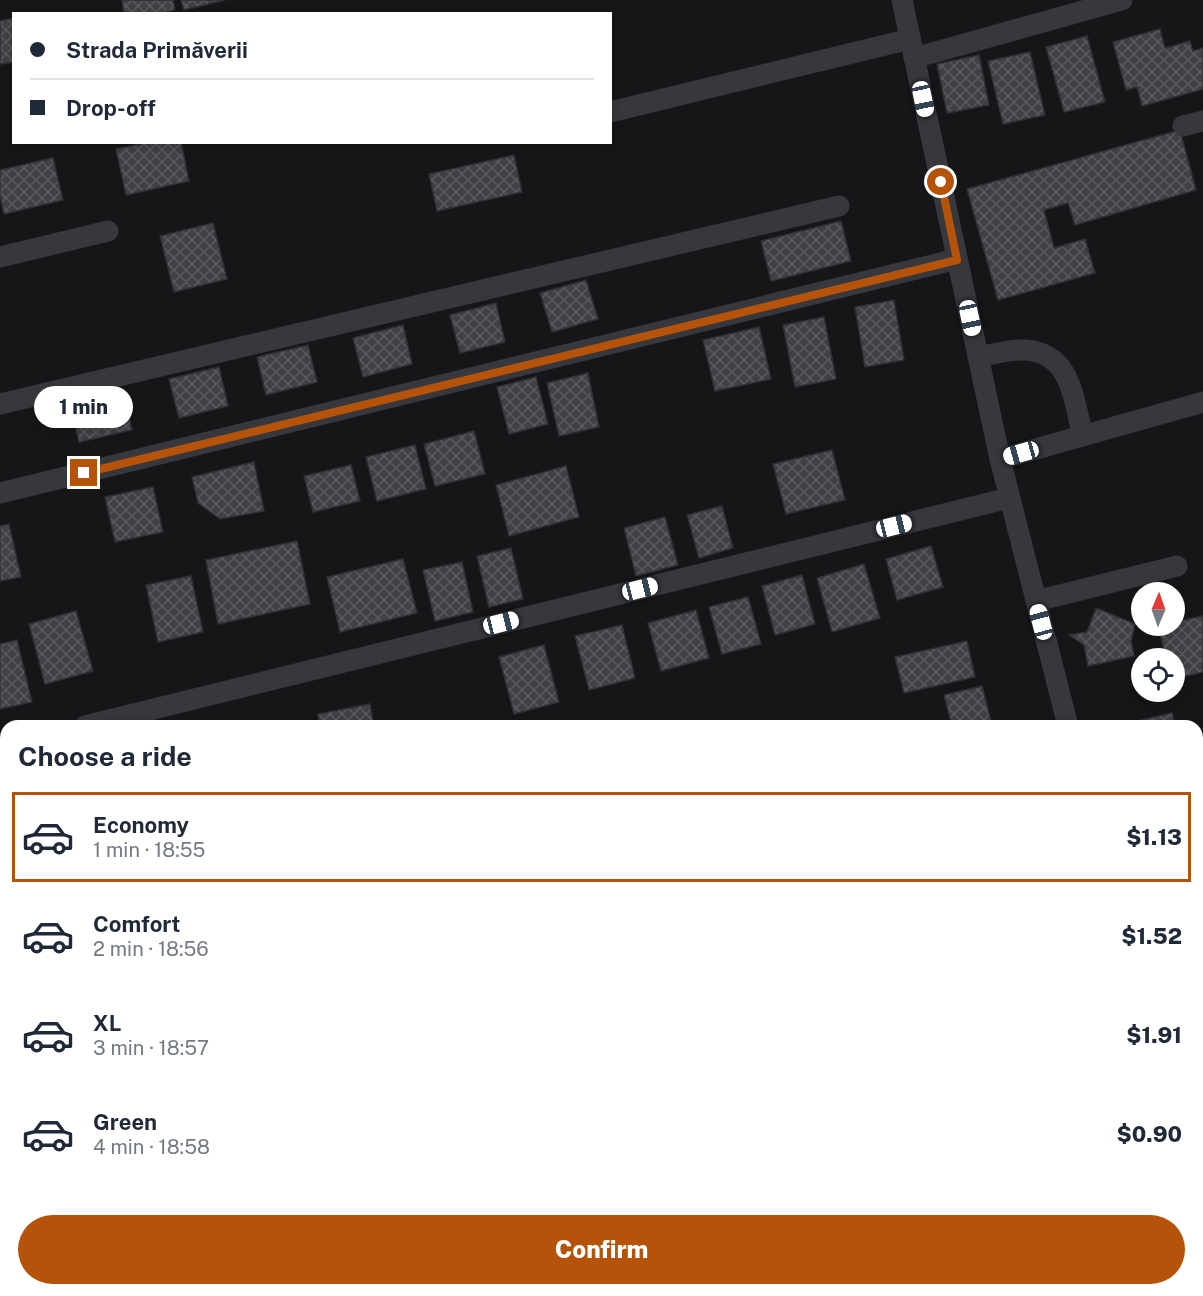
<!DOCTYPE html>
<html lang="en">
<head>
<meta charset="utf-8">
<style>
	body { margin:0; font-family:"Public Sans",sans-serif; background:#f6f6f7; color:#1f2937; height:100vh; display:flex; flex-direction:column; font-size:22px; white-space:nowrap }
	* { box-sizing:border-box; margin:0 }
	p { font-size:20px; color:#747a83 }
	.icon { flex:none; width:33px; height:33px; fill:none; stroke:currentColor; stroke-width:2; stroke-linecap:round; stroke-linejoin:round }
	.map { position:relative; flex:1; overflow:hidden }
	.drawer { position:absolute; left:0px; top:720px; width:1203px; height:576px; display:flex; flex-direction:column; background:#fff; border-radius:18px 18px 0 0; box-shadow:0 3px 9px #0003 }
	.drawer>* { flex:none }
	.banner { position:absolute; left:12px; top:12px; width:600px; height:132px; border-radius:0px; box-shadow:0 3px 9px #0003; display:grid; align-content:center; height:132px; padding:0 18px; background:#fff }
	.needle { width:39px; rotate:2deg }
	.buttons { position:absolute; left:1131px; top:582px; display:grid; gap:12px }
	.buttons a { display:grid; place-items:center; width:54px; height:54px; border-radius:50%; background:#fff; box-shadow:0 3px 9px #0003; font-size:30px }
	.end { position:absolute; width:27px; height:27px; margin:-14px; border:8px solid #b45309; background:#fff; box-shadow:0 0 0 3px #fff }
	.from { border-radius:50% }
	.bubble { position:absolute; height:42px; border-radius:21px; background:#fff; box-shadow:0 3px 9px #0003; font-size:20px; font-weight:800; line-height:42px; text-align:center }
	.car { position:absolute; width:18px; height:36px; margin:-18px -9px; border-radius:8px; box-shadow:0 0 4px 2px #0007; background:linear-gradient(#fff 24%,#345 0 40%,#fff 0 76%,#345 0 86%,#fff 0) }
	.banner b { display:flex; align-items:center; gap:21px; height:57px; font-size:22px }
	.banner b+b { border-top:2px solid #e0e1e3 }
	.banner i { width:15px; height:15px; background:#1f2937 }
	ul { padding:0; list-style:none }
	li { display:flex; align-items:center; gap:18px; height:90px; margin:0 12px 9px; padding:0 6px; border:3px solid transparent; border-radius:0px }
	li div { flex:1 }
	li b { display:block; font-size:22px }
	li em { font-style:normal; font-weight:800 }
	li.active { border-color:#b45309 }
	li>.icon { width:54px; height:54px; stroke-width:1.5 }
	h2 { padding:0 18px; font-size:27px; line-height:72px }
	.cta { display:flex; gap:12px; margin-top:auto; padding:12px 18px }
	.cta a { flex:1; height:69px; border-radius:36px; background:#b45309; color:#fff; font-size:24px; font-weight:800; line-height:69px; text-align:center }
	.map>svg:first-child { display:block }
	.building { fill:url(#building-cross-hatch); stroke:#303034; stroke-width:1.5 }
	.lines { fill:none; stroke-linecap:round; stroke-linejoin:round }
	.service { stroke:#37383d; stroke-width:10 }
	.minor { stroke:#37383d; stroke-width:21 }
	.route { stroke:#b45309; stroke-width:8 }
</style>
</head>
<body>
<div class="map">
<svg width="1203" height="1296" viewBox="0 0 1203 1296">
	<defs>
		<pattern id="building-cross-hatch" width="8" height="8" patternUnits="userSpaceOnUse" patternTransform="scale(1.5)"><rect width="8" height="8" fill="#404145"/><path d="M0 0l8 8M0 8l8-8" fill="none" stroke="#595a5e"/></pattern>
	</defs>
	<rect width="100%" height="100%" fill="#161618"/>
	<g class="building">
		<path d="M122,0H173L175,10L158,14H124Z"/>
		<path d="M181,0H225L184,10Z"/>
		<path d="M14,18V62L0,64V21Z"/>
		<path d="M1160,29L1165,48L1190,41L1193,51L1203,48V89L1142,106L1137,87L1126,90L1113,42Z"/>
		<path d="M1087,36L1105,102L1064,112L1046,47Z"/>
		<path d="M1030,52L1045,115L1003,124L988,61Z"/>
		<path d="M979,55L989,105L947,113L937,64Z"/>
		<path d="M1180,130L1196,190L1075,225L1068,203L1044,210L1054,248L1085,239L1095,273L998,300L967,189Z"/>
		<path d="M149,142H181L189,181L126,195L116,149Z"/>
		<path d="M514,155L522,192L437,211L429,174Z"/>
		<path d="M53,158L63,200L4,214L0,196V170Z"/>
		<path d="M841,221L851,261L771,281L761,241Z"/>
		<path d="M213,223L227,279L174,292L160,236Z"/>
		<path d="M586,280L598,319L552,332L540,293Z"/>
		<path d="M894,300L904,360L865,367L855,307Z"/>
		<path d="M496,303L505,342L460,353L450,315Z"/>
		<path d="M824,317L836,379L795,387L783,325Z"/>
		<path d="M403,325L412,364L363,377L353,338Z"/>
		<path d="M759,327L771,379L715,391L703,340Z"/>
		<path d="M308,345L317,382L266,395L257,357Z"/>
		<path d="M219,367L228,406L179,418L169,379Z"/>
		<path d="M588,373L599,427L559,436L547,383Z"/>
		<path d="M536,377L548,424L509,434L497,387Z"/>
		<path d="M123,393L132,430L79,442L70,406Z"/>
		<path d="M474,431L485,474L435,486L424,444Z"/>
		<path d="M415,445L426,489L377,501L366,457Z"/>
		<path d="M832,450L845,500L786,514L773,464Z"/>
		<path d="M254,462L264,511L220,519L198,503L192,477Z"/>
		<path d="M351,465L360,501L313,512L304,476Z"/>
		<path d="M566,466L579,517L509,536L496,485Z"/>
		<path d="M153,487L163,532L115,542L105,497Z"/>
		<path d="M722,506L733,548L699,558L687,515Z"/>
		<path d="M665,517L678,565L636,576L624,528Z"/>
		<path d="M9,524L21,577L0,581V526Z"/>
		<path d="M297,541L310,604L218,624L206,560Z"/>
		<path d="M931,546L943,587L897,600L886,559Z"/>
		<path d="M511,548L523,599L489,607L477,556Z"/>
		<path d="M403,559L417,613L340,632L327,577Z"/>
		<path d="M462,562L473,612L435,621L423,570Z"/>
		<path d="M864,564L880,618L832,632L817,578Z"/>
		<path d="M802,575L815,624L775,635L762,586Z"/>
		<path d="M191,576L203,632L158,642L146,585Z"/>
		<path d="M748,597L761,644L722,654L709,607Z"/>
		<path d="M1096,608L1135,624L1131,641L1134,656L1088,666L1084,645L1069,635L1087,632Z"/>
		<path d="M696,610L709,658L661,671L648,623Z"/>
		<path d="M76,611L93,671L45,684L29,624Z"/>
		<path d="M1203,616V672L1174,679V658H1166L1158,626H1174V622Z"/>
		<path d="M622,625L635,678L589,690L575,636Z"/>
		<path d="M17,640L32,702L0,709V644Z"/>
		<path d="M967,641L975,677L904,693L895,657Z"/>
		<path d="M544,645L559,702L514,714L499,657Z"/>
		<path d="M982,686L991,721L971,726H952L944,695Z"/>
		<path d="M370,704L374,726H320L318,714Z"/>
		<path d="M1172,713L1175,726H1124V724Z"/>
		<path d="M1203,774V813L1197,790V775Z"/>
		<path d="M1203,857V926L1197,927V859Z"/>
		<path d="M6,1039V1070L0,1071V1040Z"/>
		<path d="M0,1088L3,1106H6V1142L0,1143Z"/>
		<path d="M23,1290H39L40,1296H0Z"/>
		<path d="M235,1290H295L296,1296H236Z"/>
		<path d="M535,1290H609L611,1296H537Z"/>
		<path d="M653,1290H706L688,1296H655Z"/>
		<path d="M1152,1290H1191L1193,1296H1146L1153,1294Z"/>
	</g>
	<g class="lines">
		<path class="service" d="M1197,761L1203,760"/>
		<g class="minor">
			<path d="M902,0L1000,459L1068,726"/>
			<path d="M914,58L1122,0"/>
			<path d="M610,112L910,39"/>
			<path d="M1183,126L1203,121"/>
			<path d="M0,257L108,231"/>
			<path d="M978,357C992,355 1010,349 1025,350C1072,353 1073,399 1083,436"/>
			<path d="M0,404L839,206"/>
			<path d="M1000,459L1203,402"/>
			<path d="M0,493L957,259"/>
			<path d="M1036,601L1177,566"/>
			<path d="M85,726L1009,498"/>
			<path d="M0,747L6,746"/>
			<path d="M1197,991L1203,988"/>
			<path d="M0,1017L6,1016"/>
			<path d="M1197,1191L1203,1209"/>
			<path d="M322,1290L323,1296"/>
			<path d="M419,1296L438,1290"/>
			<path d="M1086,1296L1094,1290"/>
		</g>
	</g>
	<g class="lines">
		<path class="route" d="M84,473L957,260L941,182"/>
	</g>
</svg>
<div class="buttons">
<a><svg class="needle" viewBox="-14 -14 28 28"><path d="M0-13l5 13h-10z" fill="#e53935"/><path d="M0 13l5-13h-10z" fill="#747a83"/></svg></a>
<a><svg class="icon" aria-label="locate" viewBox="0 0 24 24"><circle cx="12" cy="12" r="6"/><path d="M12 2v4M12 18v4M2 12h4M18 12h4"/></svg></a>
</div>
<i class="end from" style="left:941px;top:182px"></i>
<i class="end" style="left:84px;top:473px"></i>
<div class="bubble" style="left:34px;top:386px;width:99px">1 min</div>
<i class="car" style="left:923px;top:99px;rotate:168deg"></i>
<i class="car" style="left:970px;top:318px;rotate:168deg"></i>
<i class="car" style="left:1021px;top:453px;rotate:254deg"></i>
<i class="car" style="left:894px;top:526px;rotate:76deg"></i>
<i class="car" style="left:640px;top:589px;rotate:76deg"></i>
<i class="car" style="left:1041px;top:622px;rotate:345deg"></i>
<i class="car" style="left:501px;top:623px;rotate:76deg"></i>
<div class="banner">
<b><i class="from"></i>Strada Primăverii</b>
<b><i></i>Drop-off</b>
</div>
<section class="drawer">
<h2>Choose a ride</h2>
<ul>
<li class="active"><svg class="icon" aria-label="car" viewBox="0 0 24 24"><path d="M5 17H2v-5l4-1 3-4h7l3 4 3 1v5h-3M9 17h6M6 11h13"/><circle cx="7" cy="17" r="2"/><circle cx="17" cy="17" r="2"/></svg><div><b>Economy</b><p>1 min · 18:55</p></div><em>$1.13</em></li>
<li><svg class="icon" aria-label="car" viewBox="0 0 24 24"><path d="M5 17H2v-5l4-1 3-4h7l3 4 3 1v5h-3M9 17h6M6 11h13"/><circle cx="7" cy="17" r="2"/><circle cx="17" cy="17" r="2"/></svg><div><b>Comfort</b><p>2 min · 18:56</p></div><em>$1.52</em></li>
<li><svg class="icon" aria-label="car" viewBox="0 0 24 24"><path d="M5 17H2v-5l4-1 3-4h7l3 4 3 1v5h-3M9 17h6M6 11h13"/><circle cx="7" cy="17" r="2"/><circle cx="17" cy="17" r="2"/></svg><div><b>XL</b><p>3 min · 18:57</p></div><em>$1.91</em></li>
<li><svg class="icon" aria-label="car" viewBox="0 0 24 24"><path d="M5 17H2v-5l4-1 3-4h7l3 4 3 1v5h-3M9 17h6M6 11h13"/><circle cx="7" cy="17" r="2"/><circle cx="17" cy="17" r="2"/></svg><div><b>Green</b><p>4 min · 18:58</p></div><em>$0.90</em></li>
</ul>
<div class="cta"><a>Confirm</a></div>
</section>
</div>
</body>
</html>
